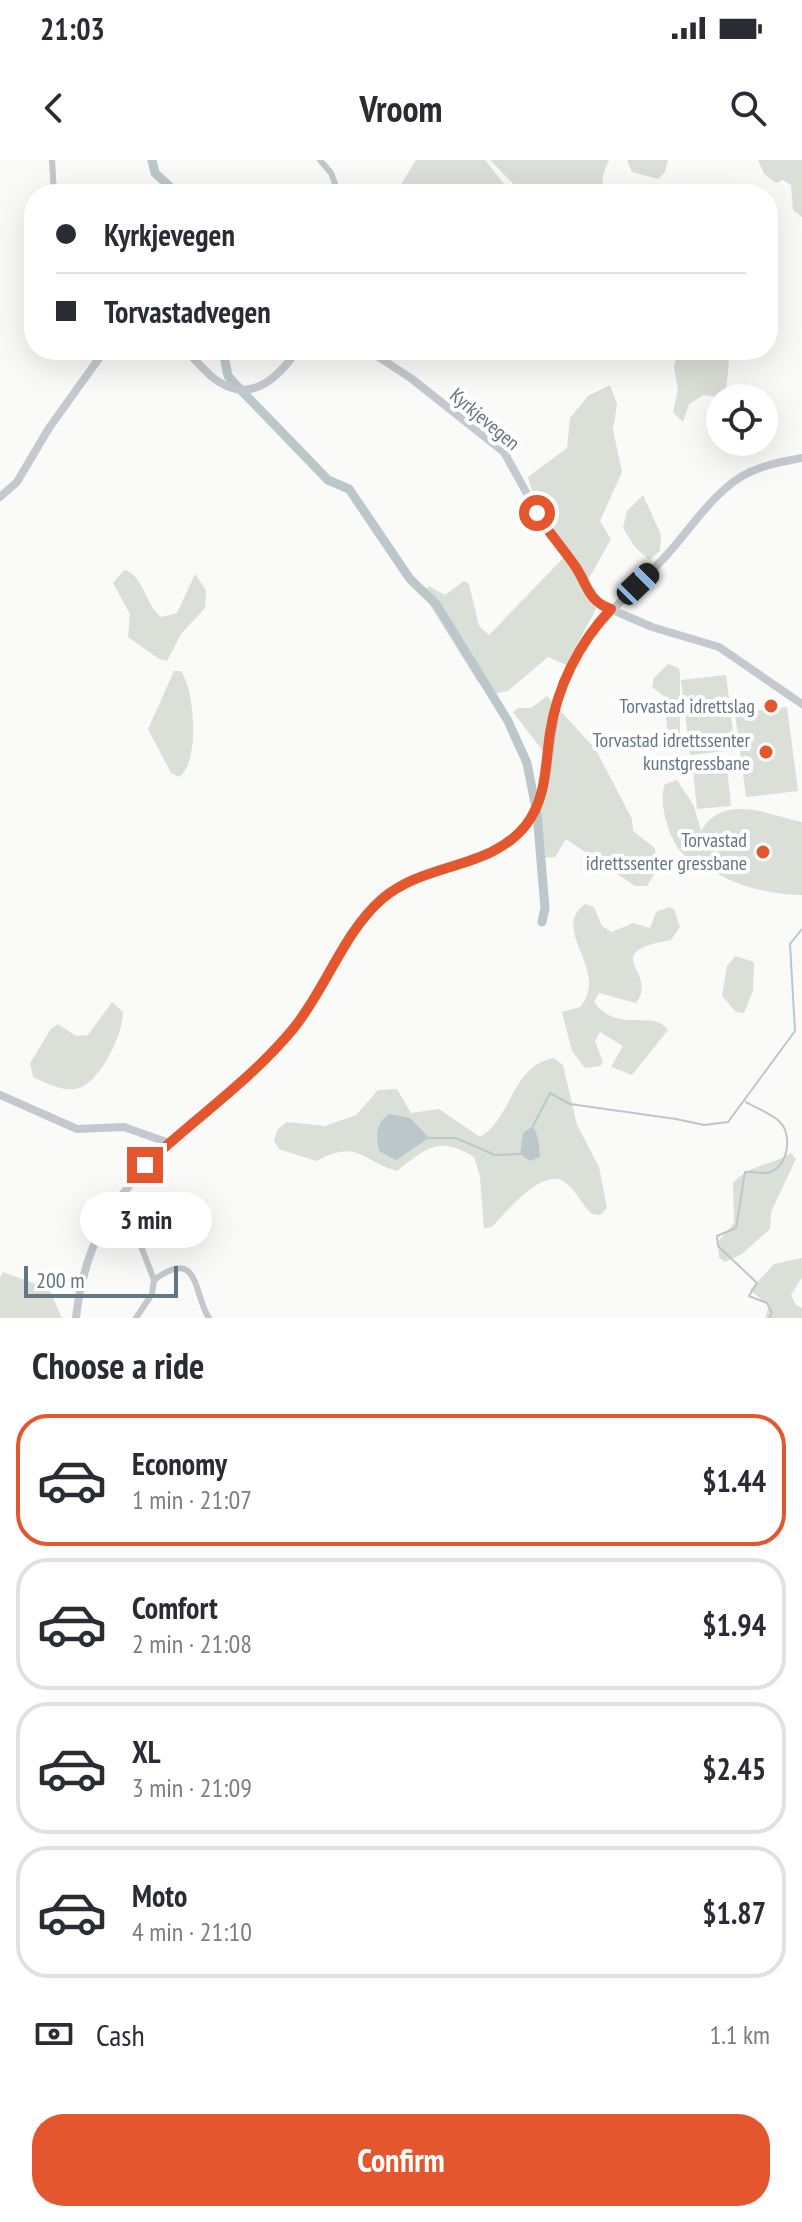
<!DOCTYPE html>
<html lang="en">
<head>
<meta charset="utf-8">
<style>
	body { margin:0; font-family:"PT Sans Narrow",sans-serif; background:#f2f2f3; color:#2b2b33; height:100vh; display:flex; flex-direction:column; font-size:30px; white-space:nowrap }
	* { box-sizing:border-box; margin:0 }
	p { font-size:26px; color:#7c7c81 }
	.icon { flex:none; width:44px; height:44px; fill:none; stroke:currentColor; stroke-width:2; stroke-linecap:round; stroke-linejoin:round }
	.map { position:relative; height:1158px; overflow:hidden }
	.sheet { display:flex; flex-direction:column; background:#fff; flex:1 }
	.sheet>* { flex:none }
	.guide { position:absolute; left:24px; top:24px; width:754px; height:176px; border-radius:32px; box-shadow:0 8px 32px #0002; display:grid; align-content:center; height:176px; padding:0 32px; background:#fff }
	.controls { position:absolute; left:706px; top:224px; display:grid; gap:16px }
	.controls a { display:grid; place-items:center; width:72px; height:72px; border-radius:50%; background:#fff; box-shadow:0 8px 32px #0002; font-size:40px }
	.scale { position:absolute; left:24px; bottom:20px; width:154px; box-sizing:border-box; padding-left:8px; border:4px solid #657683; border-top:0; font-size:22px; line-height:28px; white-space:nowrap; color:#657683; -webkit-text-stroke:6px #fff; paint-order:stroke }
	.end { position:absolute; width:36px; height:36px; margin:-18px; border:10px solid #e4572e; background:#fff; box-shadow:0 0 0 4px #fff }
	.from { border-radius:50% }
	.bubble { position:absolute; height:56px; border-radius:28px; background:#fff; box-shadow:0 8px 32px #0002; font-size:26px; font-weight:700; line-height:56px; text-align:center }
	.car { position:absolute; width:24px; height:48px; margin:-24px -12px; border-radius:10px; box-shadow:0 0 6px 2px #0007; background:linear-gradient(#222 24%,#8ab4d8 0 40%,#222 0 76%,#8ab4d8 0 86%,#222 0) }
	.guide b { display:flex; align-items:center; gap:28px; height:76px; font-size:30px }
	.guide b+b { border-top:2px solid #e1e1e2 }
	.guide i { width:20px; height:20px; background:#2b2b33 }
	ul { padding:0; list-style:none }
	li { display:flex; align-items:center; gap:24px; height:132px; margin:0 16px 12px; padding:0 16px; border:4px solid #e1e1e2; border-radius:32px }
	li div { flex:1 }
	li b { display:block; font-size:30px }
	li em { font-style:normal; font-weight:700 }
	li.current { border-color:#e4572e }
	li>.icon { width:72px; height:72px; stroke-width:1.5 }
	h2 { padding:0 32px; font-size:36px; line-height:96px }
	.pay { display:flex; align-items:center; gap:20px; height:88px; padding:0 32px; font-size:30px }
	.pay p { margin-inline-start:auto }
	.action { display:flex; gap:16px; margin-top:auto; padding:16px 32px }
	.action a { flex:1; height:92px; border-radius:32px; background:#e4572e; color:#fff; font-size:32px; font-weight:700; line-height:92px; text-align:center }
	.status { display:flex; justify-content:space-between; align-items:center; height:56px; padding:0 40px; background:#fff; direction:ltr }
	.status svg { height:22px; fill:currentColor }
	header { display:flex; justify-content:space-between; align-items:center; height:104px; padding:0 32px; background:#fff; font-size:36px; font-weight:700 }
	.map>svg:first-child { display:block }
	.green { fill:#dadfd7 }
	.water { fill:#bbc7cb }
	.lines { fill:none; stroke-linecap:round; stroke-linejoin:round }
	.stream { stroke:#bbc7cb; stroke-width:2 }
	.river { stroke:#bbc7cb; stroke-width:9 }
	.street { stroke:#c3c8cc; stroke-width:6 }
	.secondary { stroke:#c3c9ce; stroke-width:8 }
	.route { stroke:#e4572e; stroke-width:10 }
	.poi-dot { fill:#e4572e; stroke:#fff; stroke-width:3 }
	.labels { text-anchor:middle; stroke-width:8; stroke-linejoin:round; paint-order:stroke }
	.street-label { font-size:20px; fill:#657683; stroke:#fff }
	.poi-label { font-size:20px; fill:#657683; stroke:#fff; text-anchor:end }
</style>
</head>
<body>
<div class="status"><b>21:03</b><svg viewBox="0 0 49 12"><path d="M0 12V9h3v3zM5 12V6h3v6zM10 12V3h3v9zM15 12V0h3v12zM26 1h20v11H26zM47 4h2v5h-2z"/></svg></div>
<header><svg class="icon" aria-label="back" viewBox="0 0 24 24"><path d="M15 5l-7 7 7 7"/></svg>Vroom<svg class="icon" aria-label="search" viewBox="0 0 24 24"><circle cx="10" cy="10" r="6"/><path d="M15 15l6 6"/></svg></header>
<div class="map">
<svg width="802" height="1158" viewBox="0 0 802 1158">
	<rect width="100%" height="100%" fill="#fafaf8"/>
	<g class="green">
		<path d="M416,0H485L512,34H395Z"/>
		<path d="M490,0H609C604,13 598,22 607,34H618H523Z"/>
		<path d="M627,0H668L665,12L658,19L632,12Z"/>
		<path d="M758,0H802V57L793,50L791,25L783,20L776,23L764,14Z"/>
		<path d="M678,190H726L729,203L725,238L704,235L689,244L683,262L673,252L678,229L674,207Z"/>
		<path d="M610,225L617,244L613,270L622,312L600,361L611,379L587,422L596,449L566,505L548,497L508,531L493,534L478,522L423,434L429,426L445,435L464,421L469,424L479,466L489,475L569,392L534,338L528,317L567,288L570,258L588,236Z"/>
		<path d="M643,335L661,375L660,391L649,400L635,387L623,368L627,351Z"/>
		<path d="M124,410C143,414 145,444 161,457L177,453L195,414L206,430L205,448L181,474L167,501L159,499L128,477L130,454L113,423Z"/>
		<path d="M668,504L679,508L680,516V577L667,568L664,536L652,527L654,518Z"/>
		<path d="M174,511H181C195,531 200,602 179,617L171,613L148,569Z"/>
		<path d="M726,515L735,590L690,595L681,520Z"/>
		<path d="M547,536L596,590L632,659L633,671L655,688L656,711L647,726H635L566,679L555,697L541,698L539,670L546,595L513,552L518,548H531Z"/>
		<path d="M787,547L798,631L746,637L735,553Z"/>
		<path d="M726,597L731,646L697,649L692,600Z"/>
		<path d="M677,620L694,646L701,671C723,633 767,654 802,662V735C773,735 712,723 700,695L688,698C671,688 657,643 665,624Z"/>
		<path d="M585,744L594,747L602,766L612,772L633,763L650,768L656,752L669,747L674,749L680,767L671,780C596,793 660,812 636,843L599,833L594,842C618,875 653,848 668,870L632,915L611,907L623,886L600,872L595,881L603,902L600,906L585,908L572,891L562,852L580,847C611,810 549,771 585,744Z"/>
		<path d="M735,796L754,802L753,831L744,853L736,852L722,836L727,806Z"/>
		<path d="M112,842L123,852C124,873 99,925 76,929C61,931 45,923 33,917L30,903L51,869L58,864L76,876L88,875Z"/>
		<path d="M554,898L563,905L577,965L599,1007L607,1048L600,1055L592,1054C582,1045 574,1027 563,1021C542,1008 506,1052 493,1066L484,1069L480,1016L474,997C439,975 426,988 397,1011C359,1000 360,979 316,1001L279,989L274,981L277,970L287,962L325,966L356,955L378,930L397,929L411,953L439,949L480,977C513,957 511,906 554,898Z"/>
		<path d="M791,993L796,999L771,1052L770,1069L742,1094L725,1102L719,1098L718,1082L734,1063L733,1023C751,1004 767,1007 791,993Z"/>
		<path d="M802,1098V1117L791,1135L796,1145L802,1148V1158H765L769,1146L750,1130L774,1104Z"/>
		<path d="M3,1112L49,1129L62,1158H0V1118Z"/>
	</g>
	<g class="water">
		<path d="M389,954L410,958L429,978L396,1000L379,991C376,975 375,964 389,954Z"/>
		<path d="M533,966L538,978L540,997L530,1001L520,994L523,973Z"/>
	</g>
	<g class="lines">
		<g class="stream">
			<path d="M746,942C756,948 772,954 780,962C794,976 787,1013 764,1013C758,1013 752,1011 745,1012L736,1068L717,1076L718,1086L757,1123L749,1136L767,1143L772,1153L769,1158"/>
			<path d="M533,966L550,933L570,944L676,959L704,965L728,962L795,871L790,784L802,769"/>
			<path d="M429,978H456L495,995L520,994"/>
		</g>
		<g class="river">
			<path d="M152,0L155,13L178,34"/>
			<path d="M223,190L228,216L238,227L328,320L349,329L410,419L436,444L508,561L527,603L537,654L545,748L542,762"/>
		</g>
		<g class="street">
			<path d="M52,0L54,34"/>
			<path d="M320,0L331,13L339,34"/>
			<path d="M118,1037L125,1044L154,1120L152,1134L136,1158"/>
			<path d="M154,1120C200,1086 193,1134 209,1158"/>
		</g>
		<g class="secondary">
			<path d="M183,190C194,197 201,207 211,216C246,246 276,222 297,190"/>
			<path d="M368,190L412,219L504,292L548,372L573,403L588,433L601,445L652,467L719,487L802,544"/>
			<path d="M0,337L17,322L49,268L105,190"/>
			<path d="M0,935L77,969L124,967L169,983"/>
			<path d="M76,1158C93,1001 207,974 294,868C329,825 346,765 392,731C436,699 501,707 532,656C554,620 547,564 564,522C584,469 627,438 665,397C689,371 709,338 739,318C758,306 780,302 802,298"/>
		</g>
	</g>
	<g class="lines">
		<path class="route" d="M145,1005C193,960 251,920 293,869C326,829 343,773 382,739C424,702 491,710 526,665C547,638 545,605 550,573C557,527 579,483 611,449C588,442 587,423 575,406C562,387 548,372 537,353"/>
	</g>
	<g class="poi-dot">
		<circle cx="771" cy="546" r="8"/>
		<circle cx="766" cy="592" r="8"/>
		<circle cx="763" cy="692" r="8"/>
	</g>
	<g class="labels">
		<g class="street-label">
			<text transform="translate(485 259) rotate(40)" y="7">Kyrkjevegen</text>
		</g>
		<g class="poi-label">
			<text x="755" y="553">Torvastad idrettslag</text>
			<text x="750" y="587">Torvastad idrettssenter<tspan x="750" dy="23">kunstgressbane</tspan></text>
			<text x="747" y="687">Torvastad<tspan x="747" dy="23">idrettssenter gressbane</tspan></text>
		</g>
	</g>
</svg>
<div class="controls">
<a><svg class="icon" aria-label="locate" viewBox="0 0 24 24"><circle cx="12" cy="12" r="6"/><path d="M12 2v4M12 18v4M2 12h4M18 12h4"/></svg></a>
</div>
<div class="scale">200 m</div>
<i class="end from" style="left:537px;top:353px"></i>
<i class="end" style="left:145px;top:1005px"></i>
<div class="bubble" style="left:80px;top:1032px;width:132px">3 min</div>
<i class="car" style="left:638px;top:424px;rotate:46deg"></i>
<div class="guide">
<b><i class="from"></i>Kyrkjevegen</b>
<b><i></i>Torvastadvegen</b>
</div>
</div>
<section class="sheet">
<h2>Choose a ride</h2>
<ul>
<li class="current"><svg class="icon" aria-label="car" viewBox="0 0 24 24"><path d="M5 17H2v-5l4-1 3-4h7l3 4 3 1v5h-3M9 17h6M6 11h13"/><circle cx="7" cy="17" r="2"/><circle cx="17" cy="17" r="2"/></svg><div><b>Economy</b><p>1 min · 21:07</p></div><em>$1.44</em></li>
<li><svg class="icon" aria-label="car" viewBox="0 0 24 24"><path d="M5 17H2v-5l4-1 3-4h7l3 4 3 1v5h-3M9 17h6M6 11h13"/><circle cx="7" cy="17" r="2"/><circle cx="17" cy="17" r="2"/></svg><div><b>Comfort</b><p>2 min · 21:08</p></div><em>$1.94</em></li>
<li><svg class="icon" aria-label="car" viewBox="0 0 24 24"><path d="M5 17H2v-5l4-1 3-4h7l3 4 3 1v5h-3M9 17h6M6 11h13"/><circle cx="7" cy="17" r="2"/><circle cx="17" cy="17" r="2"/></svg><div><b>XL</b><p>3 min · 21:09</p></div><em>$2.45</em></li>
<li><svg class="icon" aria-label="car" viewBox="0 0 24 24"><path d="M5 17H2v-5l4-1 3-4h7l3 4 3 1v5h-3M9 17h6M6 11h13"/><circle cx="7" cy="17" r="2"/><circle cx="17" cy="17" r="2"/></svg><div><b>Moto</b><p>4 min · 21:10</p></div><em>$1.87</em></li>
</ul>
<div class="pay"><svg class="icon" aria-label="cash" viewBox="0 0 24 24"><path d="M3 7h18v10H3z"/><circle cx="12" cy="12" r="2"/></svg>Cash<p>1.1 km</p></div>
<div class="action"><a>Confirm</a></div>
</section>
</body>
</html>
